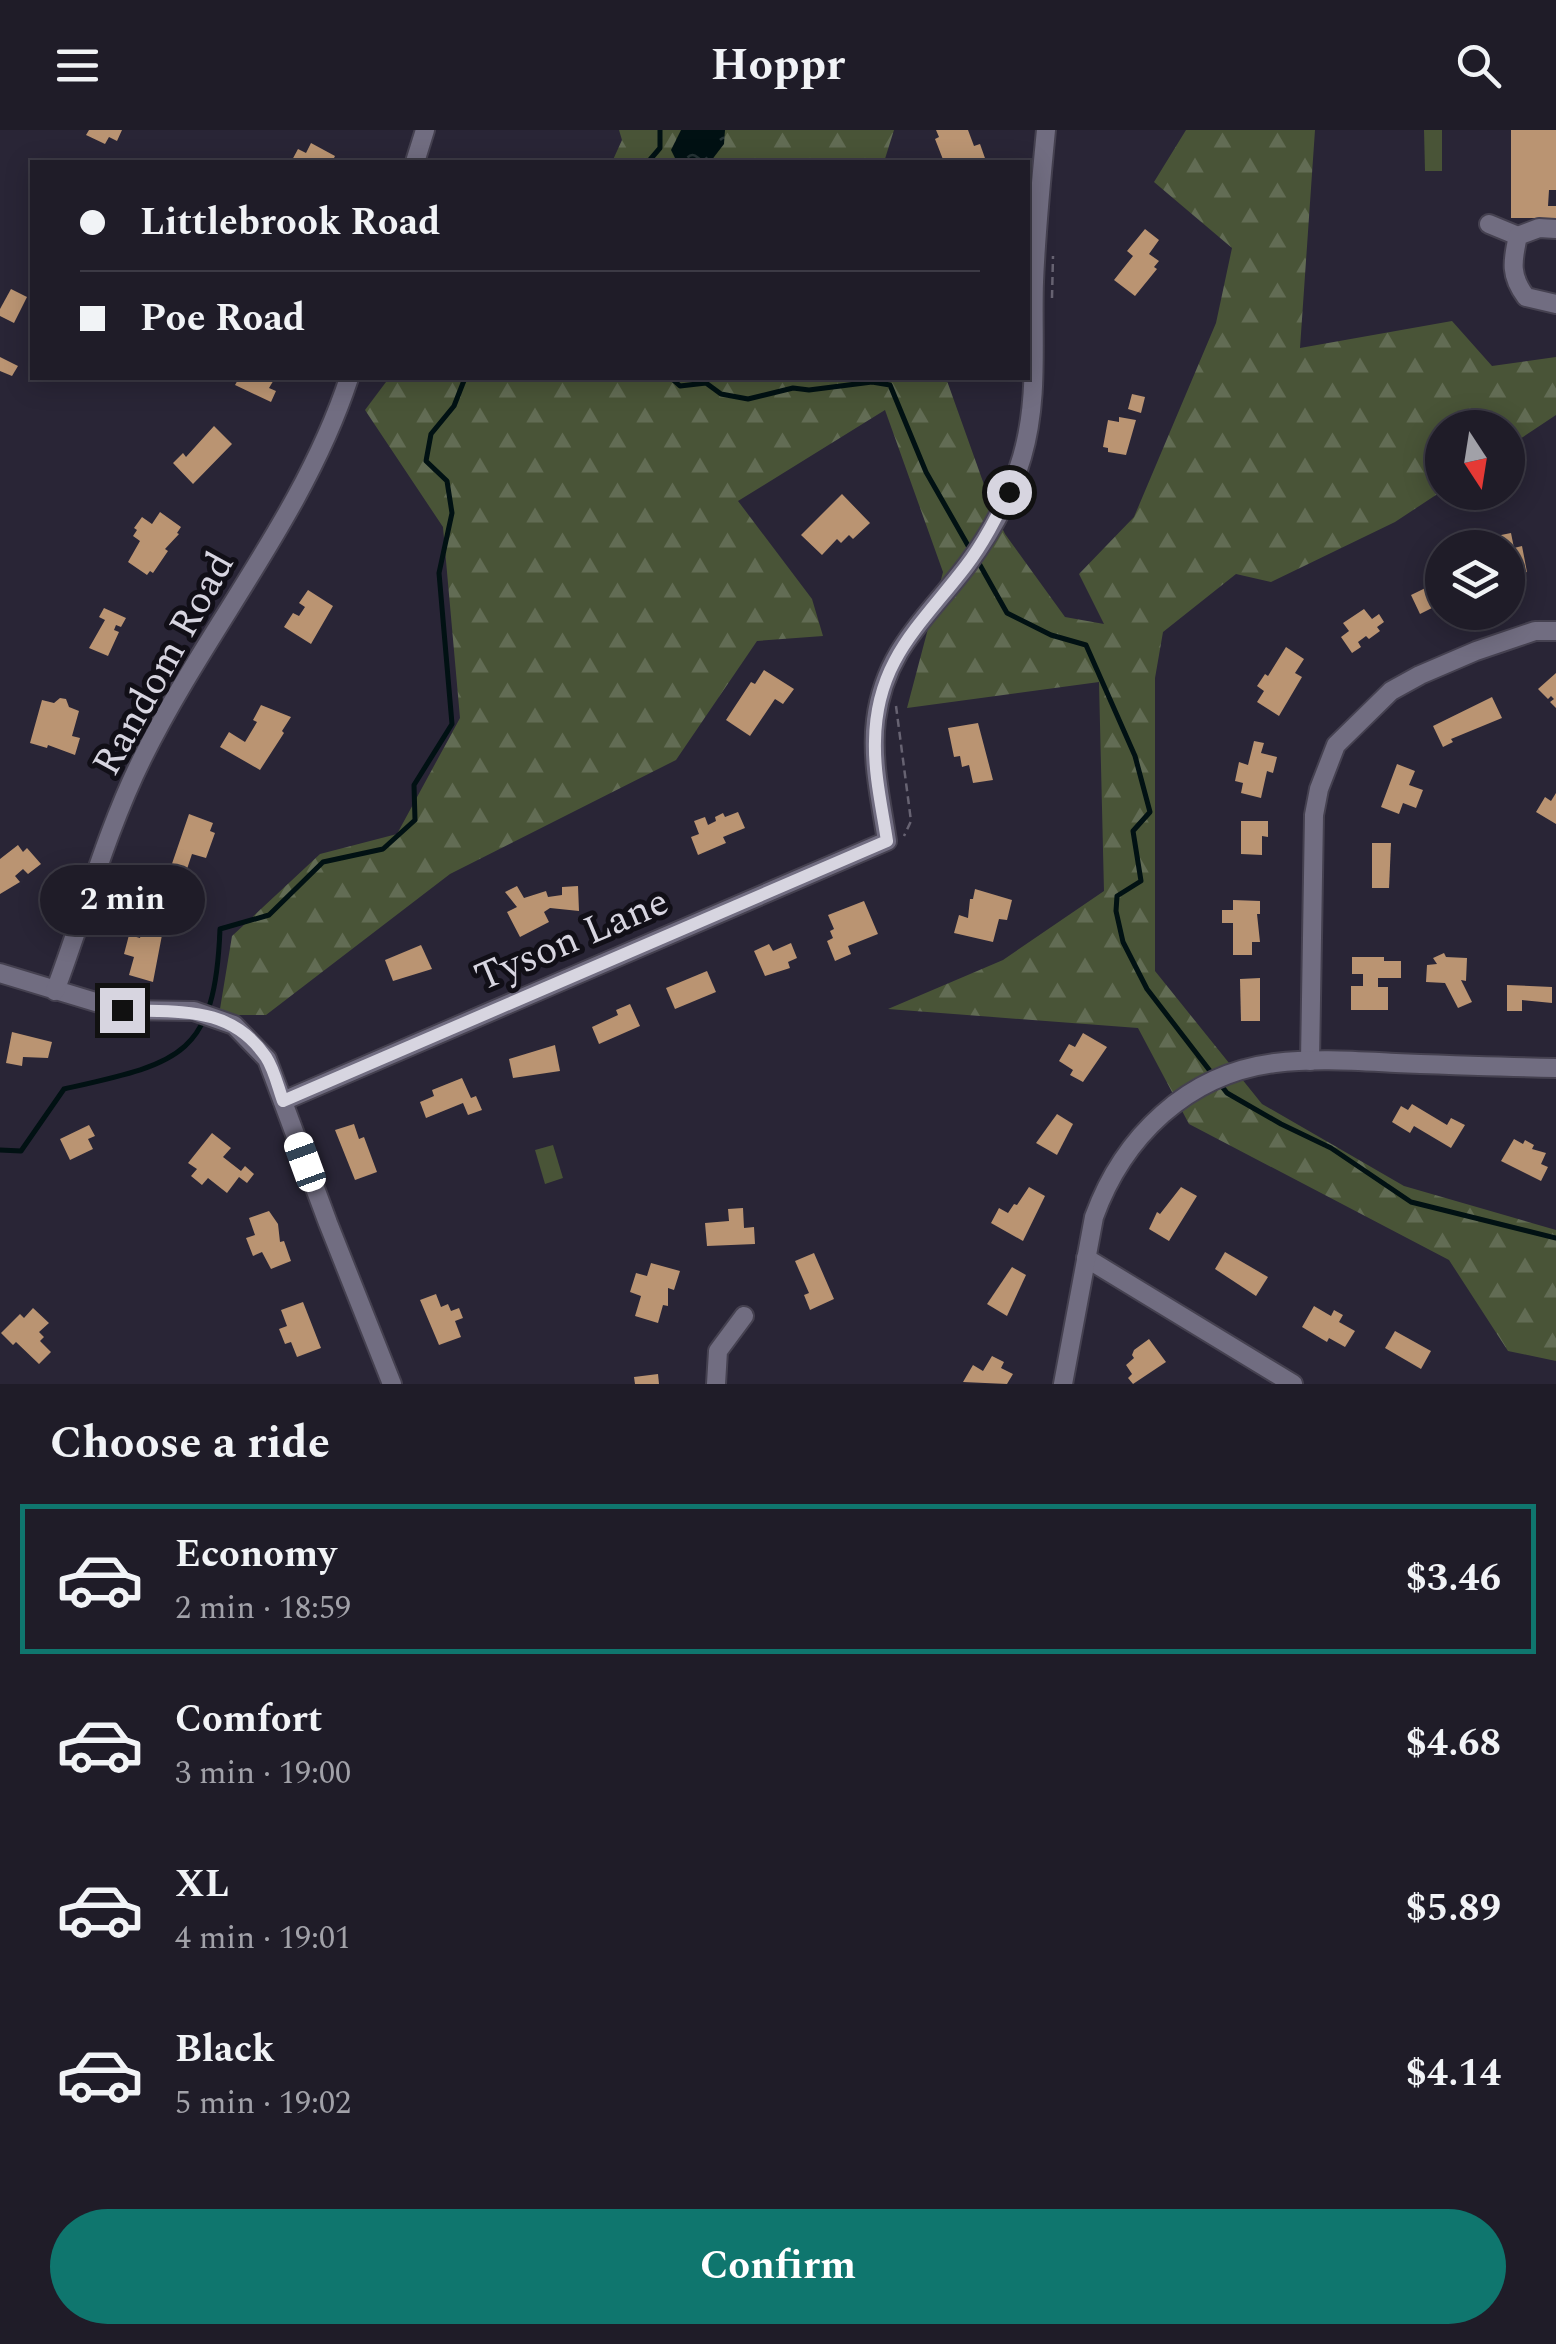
<!DOCTYPE html>
<html lang="en">
<head>
<meta charset="utf-8">
<style>
	body { margin:0; font-family:Spectral,serif; background:#2c2934; color:#f1f3f6; height:100vh; display:flex; flex-direction:column; font-size:38px; white-space:nowrap }
	* { box-sizing:border-box; margin:0 }
	p { font-size:32px; color:#a1a1a8 }
	.icon { flex:none; width:55px; height:55px; fill:none; stroke:currentColor; stroke-width:2; stroke-linecap:round; stroke-linejoin:round }
	.map { position:relative; height:1254px; overflow:hidden }
	.details { display:flex; flex-direction:column; background:#1f1c28; flex:1 }
	.details>* { flex:none }
	.guide { position:absolute; left:30px; top:30px; width:1000px; height:220px; border-radius:0px; box-shadow:0 5px 25px #0003,0 0 0 2px #3c3a45; display:grid; align-content:center; height:220px; padding:0 50px; background:#1f1c28 }
	.needle { width:65px; rotate:168deg }
	.fabs { position:absolute; left:1425px; top:280px; display:grid; gap:20px }
	.fabs a { display:grid; place-items:center; width:100px; height:100px; border-radius:50%; background:#1f1c28; box-shadow:0 5px 25px #0003,0 0 0 2px #3c3a45; font-size:50px }
	.end { position:absolute; width:45px; height:45px; margin:-22px; border:12px solid #d7d5e0; background:#111; box-shadow:0 0 0 5px #111 }
	.from { border-radius:50% }
	.bubble { position:absolute; height:70px; border-radius:35px; background:#1f1c28; box-shadow:0 5px 25px #0003,0 0 0 2px #3c3a45; font-size:32px; font-weight:700; line-height:70px; text-align:center }
	.car { position:absolute; width:30px; height:60px; margin:-30px -15px; border-radius:12px; box-shadow:0 0 8px 2px #0007; background:linear-gradient(#fff 24%,#345 0 40%,#fff 0 76%,#345 0 86%,#fff 0) }
	.guide b { display:flex; align-items:center; gap:35px; height:95px; font-size:38px }
	.guide b+b { border-top:2px solid #3c3a45 }
	.guide i { width:25px; height:25px; background:#f1f3f6 }
	ul { padding:0; list-style:none }
	li { display:flex; align-items:center; gap:30px; height:150px; margin:0 20px 15px; padding:0 30px; border:5px solid transparent; border-radius:0px }
	li div { flex:1 }
	li b { display:block; font-size:38px }
	li em { font-style:normal; font-weight:700 }
	li.active { border-color:#0f766e }
	li>.icon { width:90px; height:90px; stroke-width:1.5 }
	h2 { padding:0 50px; font-size:45px; line-height:120px }
	.action { display:flex; gap:20px; margin-top:auto; padding:20px 50px }
	.action a { flex:1; height:115px; border-radius:60px; background:#0f766e; color:#fff; font-size:40px; font-weight:700; line-height:115px; text-align:center }
	header { display:flex; justify-content:space-between; align-items:center; height:130px; padding:0 50px; background:#1f1c28; font-size:45px; font-weight:700 }
	.map>svg:first-child { display:block }
	.forest { fill:url(#forest-firs) }
	.pitch { fill:#495437 }
	.water { fill:url(#water-ripples) }
	.lines { fill:none; stroke-linecap:round; stroke-linejoin:round }
	.stream { stroke:#011113; stroke-width:5 }
	.building { fill:#ba9472 }
	.minor-casing { stroke:#454150; stroke-width:22 }
	.path { stroke:#676372; stroke-width:2.5; stroke-dasharray:8 5; stroke-linecap:butt }
	.minor { stroke:#716d81; stroke-width:18 }
	.route { stroke:#d7d5e0; stroke-width:12 }
	.labels { text-anchor:middle; stroke-width:10; stroke-linejoin:round; paint-order:stroke }
	.street-label { font-size:40px; fill:#d7d5e0; stroke:#110f17 }
</style>
</head>
<body>
<header><svg class="icon" aria-label="menu" viewBox="0 0 24 24"><path d="M4 6h16M4 12h16M4 18h16"/></svg>Hoppr<svg class="icon" aria-label="search" viewBox="0 0 24 24"><circle cx="10" cy="10" r="6"/><path d="M15 15l6 6"/></svg></header>
<div class="map">
<svg width="1556" height="1254" viewBox="0 0 1556 1254">
	<defs>
		<pattern id="forest-firs" width="22" height="20" patternUnits="userSpaceOnUse" patternTransform="scale(2.5)"><rect width="22" height="20" fill="#495437"/><path d="M5 1l3.5 6h-7zM16 11l3.5 6h-7z" fill="#626c54"/></pattern>
		<pattern id="water-ripples" width="26" height="14" patternUnits="userSpaceOnUse" patternTransform="scale(2.5)"><rect width="26" height="14" fill="#011113"/><path d="M2 4q2-2 4 0t4 0M15 11q2-2 4 0t4 0" fill="none" stroke="#253335"/></pattern>
	</defs>
	<rect width="100%" height="100%" fill="#292536"/>
	<g class="forest">
		<path d="M619,0H894L884,32H612L622,10Z"/>
		<path d="M1186,0H1315L1300,218L1452,191L1492,236L1556,227V285L1508,317V298H1442V361L1395,392L1271,452L1236,444L1163,502L1155,548V841L1262,974L1404,1056L1556,1100V1231L1508,1221L1449,1130L1189,994L1138,898L888,879L1003,830L1104,761L1099,552L907,578L943,442L885,280L738,371L812,469L823,506L757,511L676,630L450,744L266,885H219L232,806L320,724L397,704L460,588L443,397L365,280L389,248H946L992,377L1005,404L1065,487L1104,494L1079,444L1134,387L1216,193L1232,118L1154,52Z"/>
	</g>
	<g class="pitch">
		<path d="M1424,0H1442V41H1425Z"/>
		<path d="M553,1015L563,1048L545,1054L535,1020Z"/>
	</g>
	<path class="water" d="M681,0H725L724,14L711,31L677,32L671,20Z"/>
	<g class="lines">
		<g class="stream">
			<path d="M648,32L660,18V0"/>
			<path d="M671,248L680,256L706,253L721,264L748,269L793,258L809,260L872,252"/>
			<path d="M871,248L872,252L890,255L926,342L970,419"/>
			<path d="M976,428L1007,483L1051,505L1086,515L1135,626L1150,682L1133,701L1141,751L1117,766L1116,781L1123,812L1147,859L1227,963L1281,994L1331,1018L1411,1072L1556,1108"/>
			<path d="M0,1020L21,1021L64,959C179,933 215,928 220,799L269,785L323,732L383,719L415,690L414,655L452,594L439,443L452,383L447,351L426,331L431,304L454,276L465,248"/>
		</g>
	</g>
	<g class="building">
		<path d="M89,0H122L117,11L109,7L105,14L86,5Z"/>
		<path d="M936,0H968L974,16L980,14L986,31L944,32L935,9L939,7Z"/>
		<path d="M1511,0H1556V60H1549L1548,76H1556V88H1511Z"/>
		<path d="M311,13L335,26L332,32H291L298,19L306,23Z"/>
		<path d="M1145,99L1159,110L1149,124L1159,131L1154,137L1157,139L1135,166L1114,150L1133,126L1127,121Z"/>
		<path d="M11,159L27,167L14,193L0,186V179Z"/>
		<path d="M0,227L18,236L12,246L0,241Z"/>
		<path d="M239,248H275L269,258L276,261L271,272L235,255Z"/>
		<path d="M1132,264L1145,267L1141,283L1128,279Z"/>
		<path d="M1119,287L1136,290L1126,325L1108,322V318L1103,317L1108,290L1119,292Z"/>
		<path d="M214,296L232,314L193,354L173,333L183,323L186,327Z"/>
		<path d="M842,364L870,393L853,409L849,405L841,413L837,409L822,425L801,405Z"/>
		<path d="M160,382L181,397L177,403L179,404L165,419L168,421L153,443L150,441L147,445L128,432L140,411L133,406L137,400L134,398L142,387L152,394Z"/>
		<path d="M1511,403L1514,418L1522,416L1527,442L1508,447V418H1488L1486,408Z"/>
		<path d="M1442,450V473L1420,484L1411,465Z"/>
		<path d="M308,460L333,476L311,514L284,497L293,483L299,486L305,477L299,473Z"/>
		<path d="M104,478L126,488L121,497L116,495L114,500L119,502L108,526L89,518L105,490L99,487Z"/>
		<path d="M1364,479L1372,489L1379,484L1384,492L1377,497L1380,501L1369,509L1366,506L1358,512L1361,517L1352,523L1341,507L1349,501L1343,493Z"/>
		<path d="M1286,517L1304,529L1295,543L1302,547L1279,586L1257,572L1264,561L1257,556L1265,544L1268,546Z"/>
		<path d="M764,540L794,559L783,574L775,569L750,606L726,590L751,552L755,554Z"/>
		<path d="M1556,543V578L1550,572L1554,569L1551,566L1548,569L1538,559Z"/>
		<path d="M1492,567L1502,588L1451,609L1453,612L1443,617L1433,596Z"/>
		<path d="M60,568L66,569L69,577L79,581L72,606L80,608L75,625L48,615L47,618L30,613L42,570L54,573Z"/>
		<path d="M261,575L291,587L282,601L284,603L260,640L220,617L229,602L245,612L257,592L253,590Z"/>
		<path d="M978,593L993,650L973,653L969,635L962,637L960,626L954,627L948,598Z"/>
		<path d="M1254,611L1264,613L1261,623L1277,627L1273,643L1267,641L1261,668L1241,663L1243,653L1235,651L1239,632L1248,635Z"/>
		<path d="M1397,634L1415,641L1409,655L1423,660L1416,678L1403,673L1399,684L1381,677Z"/>
		<path d="M1556,663V694L1536,682L1545,667L1551,671Z"/>
		<path d="M738,682L745,698L723,707L726,713L698,725L691,707L699,704L694,691L705,687L708,695L716,691L715,687L723,683L725,687Z"/>
		<path d="M189,684L213,693L210,701L215,703L206,728L192,724L178,766L163,760Z"/>
		<path d="M1241,691H1268V707L1262,706V725L1241,724Z"/>
		<path d="M1372,713H1391L1389,758H1372Z"/>
		<path d="M18,715L23,722L27,718L41,734L28,744L23,739L15,746L20,752L0,764V729Z"/>
		<path d="M517,756L524,768L546,761L548,767L562,765V757L578,756L579,781L550,778L544,782L549,792L520,807L507,782L517,777L505,762Z"/>
		<path d="M975,759L1012,770L1007,790L999,789L993,812L954,803L959,785L968,788L970,769H973Z"/>
		<path d="M1233,770L1260,771V784H1257L1260,812H1252V825H1233V793H1222V780H1233Z"/>
		<path d="M864,771L878,804L848,816L851,824L835,831L827,811L833,808L830,801L834,799L828,785Z"/>
		<path d="M142,800L162,805L153,852L129,845L134,827L124,824L129,805L140,808Z"/>
		<path d="M791,813L797,828L788,832L790,838L765,846L754,821L769,814L773,821Z"/>
		<path d="M421,815L432,839L393,851L385,830Z"/>
		<path d="M1444,823L1446,827L1467,828L1466,851L1461,850L1472,872L1458,878L1445,853L1426,852L1427,835L1437,834L1433,828Z"/>
		<path d="M1352,827H1384V831H1401V848H1378V857H1388V880H1351V856H1363V844H1352Z"/>
		<path d="M707,841L716,862L675,879L666,858Z"/>
		<path d="M1260,848V891H1241L1240,849Z"/>
		<path d="M1507,855L1552,857V873L1522,870V881H1507Z"/>
		<path d="M630,874L640,896L599,914L592,897L618,885L616,880Z"/>
		<path d="M12,902L52,912L48,928L23,927L22,936L6,933Z"/>
		<path d="M1083,903L1107,917L1083,952L1070,945L1073,940L1059,931L1069,914L1075,917Z"/>
		<path d="M555,915L560,941L513,948L509,929Z"/>
		<path d="M462,948L471,968L476,966L482,980L468,985L463,973L426,988L420,972L434,966L432,960Z"/>
		<path d="M1412,974L1447,995L1451,988L1465,995L1451,1018L1414,996L1410,1003L1392,992L1401,976L1408,980Z"/>
		<path d="M1057,984L1073,994L1057,1025L1036,1013Z"/>
		<path d="M354,994L359,1009L364,1007L377,1042L355,1050L335,1000Z"/>
		<path d="M89,995L95,1006L88,1009L93,1019L70,1030L60,1009Z"/>
		<path d="M212,1003L231,1018L223,1027L241,1041L245,1036L254,1044L247,1053L239,1047L227,1063L208,1048L202,1055L191,1046L197,1039L188,1033Z"/>
		<path d="M1514,1009L1523,1014L1525,1010L1534,1015L1532,1019L1546,1023L1541,1034L1548,1037L1541,1051L1501,1031Z"/>
		<path d="M1029,1057L1045,1066L1023,1111L991,1093L999,1078L1008,1083L1014,1074L1017,1075Z"/>
		<path d="M1181,1057L1197,1066L1169,1111L1149,1099L1157,1082L1160,1084Z"/>
		<path d="M743,1078L744,1098L754,1097L755,1114L707,1116L705,1093L729,1091L728,1079Z"/>
		<path d="M269,1081L278,1094L280,1112L284,1111L291,1131L271,1139L262,1122L253,1126L246,1108L255,1105L249,1088Z"/>
		<path d="M1225,1122L1268,1147L1256,1166L1215,1139Z"/>
		<path d="M814,1123L834,1169L810,1180L804,1165L809,1163L795,1131Z"/>
		<path d="M651,1133L680,1141L674,1160L668,1158V1176L663,1175L658,1193L635,1186L641,1166L630,1162L636,1143L647,1146Z"/>
		<path d="M1012,1137L1026,1145L1007,1186L987,1174Z"/>
		<path d="M436,1164L441,1177L448,1174L451,1181L459,1178L463,1188L455,1191L461,1207L439,1215L420,1170Z"/>
		<path d="M303,1172L321,1218L297,1227L291,1212L285,1214L279,1199L287,1196L281,1180Z"/>
		<path d="M1314,1176L1331,1186L1334,1180L1343,1185L1339,1192L1355,1201L1345,1217L1329,1208L1327,1212L1302,1197Z"/>
		<path d="M33,1178L49,1193L39,1202L44,1207L40,1211L51,1222L39,1234L16,1212L13,1215L1,1203L20,1184L24,1188Z"/>
		<path d="M1395,1201L1431,1221L1421,1239L1385,1218Z"/>
		<path d="M1149,1209L1166,1232L1133,1254L1128,1248L1132,1244L1126,1235L1134,1228L1132,1225L1134,1220Z"/>
		<path d="M992,1226L1004,1232L1001,1238L1013,1244L1007,1254L963,1252L973,1235L983,1241Z"/>
		<path d="M658,1244L659,1254H635L634,1247Z"/>
	</g>
	<g class="lines">
		<g class="minor-casing">
			<g id="minor">
				<path d="M415,32L425,0"/>
				<path d="M1489,94L1518,106"/>
				<path d="M1556,99L1539,98L1518,106C1512,132 1510,146 1526,167L1556,174"/>
				<path d="M0,843L122,880L194,881L234,895L267,929L328,1093L392,1254"/>
				<path d="M55,861C84,784 106,701 143,627C207,498 304,385 349,248"/>
				<path d="M1310,931L1314,685L1319,659L1336,615L1391,561L1420,545L1476,521L1535,501H1556"/>
				<path d="M283,971L887,711C881,671 871,630 876,590C885,519 927,488 967,435C991,403 1011,365 1022,327C1039,269 1032,211 1034,152C1036,101 1041,51 1046,0"/>
				<path d="M1086,1128L1293,1254"/>
				<path d="M716,1254L718,1221L744,1186"/>
				<path d="M1063,1254L1094,1087C1123,1007 1187,944 1275,933C1315,928 1356,931 1396,933C1450,935 1503,937 1556,938"/>
			</g>
		</g>
		<g class="path">
			<path d="M1052,168L1053,126"/>
			<path d="M896,576L911,691L904,706"/>
		</g>
		<use href="#minor" class="minor"/>
	</g>
	<g class="lines">
		<path class="route" d="M122,880C177,883 230,874 266,927C274,939 278,957 283,971L887,711C882,678 874,644 875,611C876,530 921,495 966,436C983,414 996,388 1009,362"/>
	</g>
	<g class="labels">
		<g class="street-label">
			<text transform="translate(162 533) rotate(-61)" y="14">Random Road</text>
			<text transform="translate(571 808) rotate(-23)" y="14">Tyson Lane</text>
		</g>
	</g>
</svg>
<div class="fabs">
<a><svg class="needle" viewBox="-14 -14 28 28"><path d="M0-13l5 13h-10z" fill="#e53935"/><path d="M0 13l5-13h-10z" fill="#a1a1a8"/></svg></a>
<a><svg class="icon" aria-label="layers" viewBox="0 0 24 24"><path d="M12 4l9 5-9 5-9-5zM3 14l9 5 9-5"/></svg></a>
</div>
<i class="end from" style="left:1009px;top:362px"></i>
<i class="end" style="left:122px;top:880px"></i>
<div class="bubble" style="left:40px;top:735px;width:165px">2 min</div>
<i class="car" style="left:305px;top:1032px;rotate:340deg"></i>
<div class="guide">
<b><i class="from"></i>Littlebrook Road</b>
<b><i></i>Poe Road</b>
</div>
</div>
<section class="details">
<h2>Choose a ride</h2>
<ul>
<li class="active"><svg class="icon" aria-label="car" viewBox="0 0 24 24"><path d="M5 17H2v-5l4-1 3-4h7l3 4 3 1v5h-3M9 17h6M6 11h13"/><circle cx="7" cy="17" r="2"/><circle cx="17" cy="17" r="2"/></svg><div><b>Economy</b><p>2 min · 18:59</p></div><em>$3.46</em></li>
<li><svg class="icon" aria-label="car" viewBox="0 0 24 24"><path d="M5 17H2v-5l4-1 3-4h7l3 4 3 1v5h-3M9 17h6M6 11h13"/><circle cx="7" cy="17" r="2"/><circle cx="17" cy="17" r="2"/></svg><div><b>Comfort</b><p>3 min · 19:00</p></div><em>$4.68</em></li>
<li><svg class="icon" aria-label="car" viewBox="0 0 24 24"><path d="M5 17H2v-5l4-1 3-4h7l3 4 3 1v5h-3M9 17h6M6 11h13"/><circle cx="7" cy="17" r="2"/><circle cx="17" cy="17" r="2"/></svg><div><b>XL</b><p>4 min · 19:01</p></div><em>$5.89</em></li>
<li><svg class="icon" aria-label="car" viewBox="0 0 24 24"><path d="M5 17H2v-5l4-1 3-4h7l3 4 3 1v5h-3M9 17h6M6 11h13"/><circle cx="7" cy="17" r="2"/><circle cx="17" cy="17" r="2"/></svg><div><b>Black</b><p>5 min · 19:02</p></div><em>$4.14</em></li>
</ul>
<div class="action"><a>Confirm</a></div>
</section>
</body>
</html>
